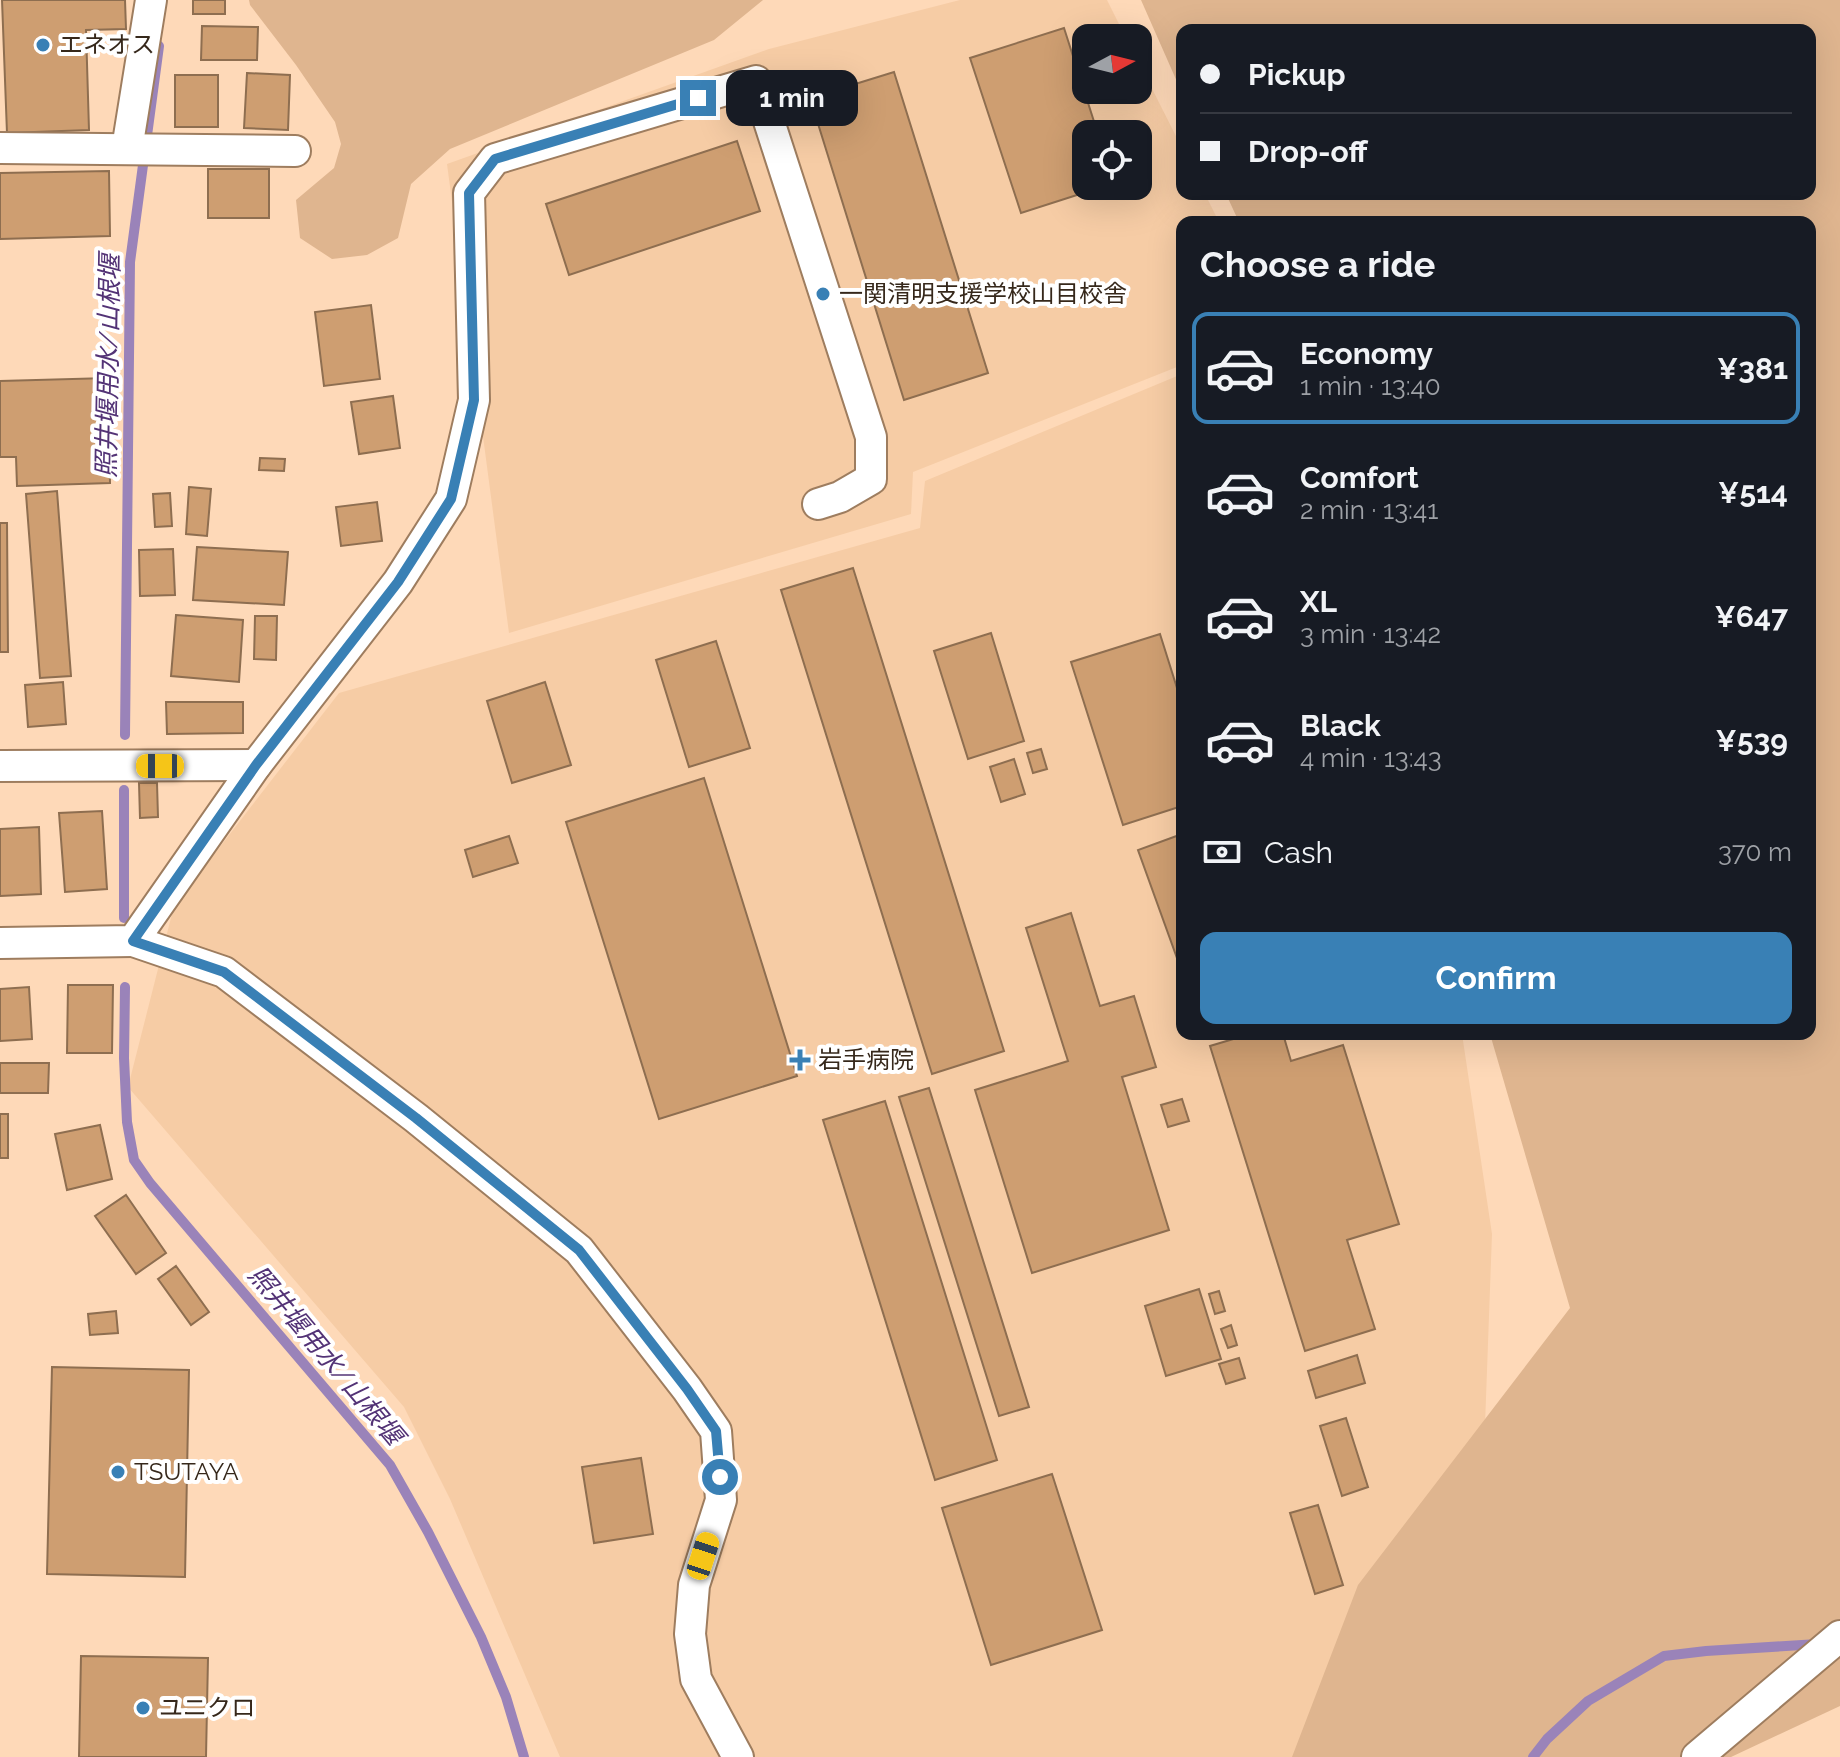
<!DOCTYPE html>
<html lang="en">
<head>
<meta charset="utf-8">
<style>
	body { margin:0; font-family:Raleway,"Noto Sans JP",sans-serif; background:#20242c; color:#f1f3f6; height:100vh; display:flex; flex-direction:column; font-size:30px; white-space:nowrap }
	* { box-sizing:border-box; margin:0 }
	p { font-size:26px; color:#9ea1a6 }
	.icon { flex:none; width:44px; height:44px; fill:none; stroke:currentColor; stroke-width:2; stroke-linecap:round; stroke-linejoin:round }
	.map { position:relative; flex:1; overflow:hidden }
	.details { position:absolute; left:1176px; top:216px; width:640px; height:824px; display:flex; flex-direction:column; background:#171b24; border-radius:16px; box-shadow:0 8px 32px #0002 }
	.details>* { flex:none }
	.banner { position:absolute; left:1176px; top:24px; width:640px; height:176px; border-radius:16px; box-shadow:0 8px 32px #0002; display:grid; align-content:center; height:176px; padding:0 24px; background:#171b24 }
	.needle { width:52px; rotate:83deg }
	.controls { position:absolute; left:1072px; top:24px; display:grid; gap:16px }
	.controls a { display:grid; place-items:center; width:80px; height:80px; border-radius:16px; background:#171b24; box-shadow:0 8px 32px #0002; font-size:40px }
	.end { position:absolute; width:36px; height:36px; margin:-18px; border:10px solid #3980b5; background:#fff; box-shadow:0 0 0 4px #fff }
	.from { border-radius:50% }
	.bubble { position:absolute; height:56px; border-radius:16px; background:#171b24; box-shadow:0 8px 32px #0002; font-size:26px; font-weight:700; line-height:56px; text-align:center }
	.car { position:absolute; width:24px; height:48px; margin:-24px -12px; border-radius:10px; box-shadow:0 0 6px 2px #0007; background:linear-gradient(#f5c518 24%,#345 0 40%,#f5c518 0 76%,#345 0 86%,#f5c518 0) }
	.banner b { display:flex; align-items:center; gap:28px; height:76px; font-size:30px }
	.banner b+b { border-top:2px solid #363941 }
	.banner i { width:20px; height:20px; background:#f1f3f6 }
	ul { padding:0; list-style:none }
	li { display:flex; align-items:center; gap:24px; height:112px; margin:0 16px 12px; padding:0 8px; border:4px solid transparent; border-radius:16px }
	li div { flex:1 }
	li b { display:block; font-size:30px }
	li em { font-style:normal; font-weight:700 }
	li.selected { border-color:#3980b5 }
	li>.icon { width:72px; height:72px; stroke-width:1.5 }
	h2 { padding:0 24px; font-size:36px; line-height:96px }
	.pay { display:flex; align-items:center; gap:20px; height:88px; padding:0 24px; font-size:30px }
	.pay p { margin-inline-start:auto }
	.action { display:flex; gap:16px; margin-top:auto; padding:16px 24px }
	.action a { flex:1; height:92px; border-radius:16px; background:#3980b5; color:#fff; font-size:32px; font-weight:700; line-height:92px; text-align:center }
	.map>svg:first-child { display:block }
	.built { fill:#f6cca5; fill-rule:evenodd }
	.green { fill:#dfb58f }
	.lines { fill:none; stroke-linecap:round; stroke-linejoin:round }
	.stream { stroke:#9a83b9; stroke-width:10 }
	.building { fill:#ce9e71; stroke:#8e6e50; stroke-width:2 }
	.minor-casing { stroke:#9e7d5f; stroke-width:34 }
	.minor { stroke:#fff; stroke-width:30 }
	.route { stroke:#3980b5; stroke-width:10 }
	.poi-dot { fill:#3980b5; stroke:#fff; stroke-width:3 }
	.labels { text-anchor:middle; stroke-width:8; stroke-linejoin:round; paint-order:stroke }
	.poi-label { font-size:24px; fill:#36281b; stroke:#fff; text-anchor:start }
	.water-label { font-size:26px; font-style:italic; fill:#533376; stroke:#fff }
</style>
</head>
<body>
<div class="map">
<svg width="1840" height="1757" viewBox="0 0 1840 1757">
	<rect width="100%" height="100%" fill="#fed9b8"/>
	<g class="built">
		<path d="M960,0H1107L1126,38H1086V90H1138V61L1182,148V194H1205L1219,222H1182V365L913,472L911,514L509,633L447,164L769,49ZM1086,134H1138V186H1086Z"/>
		<path d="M1182,374V1034H1462L1492,1234L1476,1671L1450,1757H560L450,1499L404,1407L128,1087L174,906L339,693L920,528L925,481Z"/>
	</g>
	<g class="green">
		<path d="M249,0H763L714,40L450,149L411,184L398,238L367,255L332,259L300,238L296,200L334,168L341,144L335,122L296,65L250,5Z"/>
		<path d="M1141,0H1840V1706L1731,1757H1292L1358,1585L1570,1308L1490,1034H1810V222H1239L1226,194H1810V30H1182V93Z"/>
	</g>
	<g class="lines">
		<g class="stream">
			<path d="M125,735L130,262L159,46"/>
			<path d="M124,918V790"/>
			<path d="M125,987L124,1058L127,1122L134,1160L150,1183L390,1465L428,1532L481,1637L506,1697L524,1757"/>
			<path d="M1533,1757L1547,1739L1588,1701L1664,1656L1706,1651L1818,1644"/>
		</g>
	</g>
	<g class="building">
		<path d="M2,0H125L126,29L86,30L89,130L7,133Z"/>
		<rect x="193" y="0" width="32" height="14"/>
		<path d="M202,26L258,27L257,60H201Z"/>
		<path d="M1064,28L1098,134H1086V186H1105L1021,213L970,58Z"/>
		<path d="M894,72L988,373L904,400L810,98Z"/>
		<path d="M247,73L290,75L288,130L244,128Z"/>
		<rect x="175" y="75" width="43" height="52"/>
		<path d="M737,141L760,211L569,275L546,204Z"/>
		<rect x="208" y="169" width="61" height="49"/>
		<path d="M109,171L110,236L0,239V173Z"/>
		<path d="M371,305L380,379L324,386L315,312Z"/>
		<path d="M108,378L110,483L17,486L16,457H0V381Z"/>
		<path d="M393,396L400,448L359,454L351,402Z"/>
		<path d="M260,458L285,459L284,471L259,470Z"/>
		<path d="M189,487L211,489L207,536L186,534Z"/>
		<path d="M57,491L71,676L40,678L26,494Z"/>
		<path d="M170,493L172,526L155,527L153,494Z"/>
		<path d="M377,502L382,541L341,546L336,507Z"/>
		<path d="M0,523H7L8,652H0Z"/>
		<path d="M197,547L288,552L284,605L193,600Z"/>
		<path d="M173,549L175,595L140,596L139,550Z"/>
		<path d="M853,568L1004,1051L932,1074L781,590Z"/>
		<path d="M176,615L243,620L239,682L171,676Z"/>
		<path d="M255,616H277L276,660L254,659Z"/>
		<path d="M991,633L1024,741L968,759L934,651Z"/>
		<path d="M1160,634L1182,704V806L1123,825L1071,662Z"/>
		<path d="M716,641L750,748L689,767L656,660Z"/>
		<path d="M63,682L66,724L28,727L25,685Z"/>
		<path d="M545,682L571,765L512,783L487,701Z"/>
		<path d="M166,702H243V733L167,734Z"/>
		<path d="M1041,749L1047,769L1033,773L1027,753Z"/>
		<path d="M1014,759L1025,794L1001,802L990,767Z"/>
		<path d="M704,778L797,1076L659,1119L566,822Z"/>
		<path d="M139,783H157L158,817L140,818Z"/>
		<path d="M102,811L107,889L65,892L59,813Z"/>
		<path d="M39,827L41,894L0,896V829Z"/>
		<path d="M1182,834V972L1138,850Z"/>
		<path d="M509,836L518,863L473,877L465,850Z"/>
		<path d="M1071,913L1100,1006L1134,996L1156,1067L1122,1077L1169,1230L1032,1273L975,1090L1068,1061L1026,928Z"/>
		<path d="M68,985H113L112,1053H67Z"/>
		<path d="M29,987L32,1039L0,1041V989Z"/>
		<path d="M1250,1034H1283L1291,1061L1343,1045L1399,1224L1347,1240L1375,1329L1305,1351L1210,1046Z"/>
		<path d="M0,1063H49L48,1093H0Z"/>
		<path d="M929,1088L1029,1407L999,1416L899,1097Z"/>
		<path d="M1182,1099L1189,1121L1168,1127L1161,1105Z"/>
		<path d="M885,1101L997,1460L935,1480L823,1120Z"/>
		<rect x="0" y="1114" width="8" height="44"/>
		<path d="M100,1125L112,1179L67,1190L55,1134Z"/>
		<path d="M126,1195L166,1253L136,1274L95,1216Z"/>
		<path d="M176,1266L209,1312L191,1325L158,1279Z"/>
		<path d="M1199,1289L1221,1359L1166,1376L1145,1306Z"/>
		<path d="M1219,1291L1225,1311L1215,1314L1209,1294Z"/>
		<path d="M116,1311L118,1333L90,1335L88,1314Z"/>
		<path d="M1231,1325L1237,1345L1228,1348L1221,1329Z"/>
		<path d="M1357,1355L1365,1383L1316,1398L1308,1371Z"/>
		<path d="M1239,1358L1245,1378L1226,1384L1219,1364Z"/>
		<path d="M52,1367L189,1370L185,1577L47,1574Z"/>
		<path d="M1346,1418L1368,1487L1342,1496L1320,1426Z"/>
		<path d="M641,1458L653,1534L594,1543L582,1467Z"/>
		<path d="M1052,1474L1102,1630L991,1665L942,1508Z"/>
		<path d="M1318,1505L1343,1585L1315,1594L1290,1513Z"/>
		<path d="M81,1656L208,1658L206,1757H79Z"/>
	</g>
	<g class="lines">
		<g class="minor-casing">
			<g id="minor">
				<path d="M0,148L295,151"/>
				<path d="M127,149L151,0"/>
				<path d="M0,766L256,765"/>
				<path d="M133,941L224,972L416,1118L579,1250L687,1389L716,1431L721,1500L694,1585L690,1634L696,1679L738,1757"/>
				<path d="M0,943L133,941L256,765L398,582L451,499L474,400L469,193L495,159L756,81L871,437V479L840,497L818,504"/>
				<path d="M1697,1757L1840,1636"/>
			</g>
		</g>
		<use href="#minor" class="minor"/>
	</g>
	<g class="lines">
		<path class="route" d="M698,98L495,159L469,193L474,400L451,499L398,582L256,765L133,941L224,972L416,1118L579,1250L687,1389L716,1431L720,1477"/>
	</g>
	<g class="poi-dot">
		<circle cx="43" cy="45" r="8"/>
		<circle cx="823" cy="294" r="8"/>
		<path d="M796 1048h8v8h8v8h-8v8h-8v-8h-8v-8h8z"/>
		<circle cx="118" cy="1472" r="8"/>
		<circle cx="143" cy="1708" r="8"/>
	</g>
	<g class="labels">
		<g class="poi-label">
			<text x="59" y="53">エネオス</text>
			<text x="839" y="302">一関清明支援学校山目校舎</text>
			<text x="818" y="1068">岩手病院</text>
			<text x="134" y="1480">TSUTAYA</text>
			<text x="159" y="1716">ユニクロ</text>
		</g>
		<g class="water-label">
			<text transform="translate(108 366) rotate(-89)" y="9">照井堰用水/山根堰</text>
			<text transform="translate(326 1355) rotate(50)" y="9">照井堰用水/山根堰</text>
		</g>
	</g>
</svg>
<div class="controls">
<a><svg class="needle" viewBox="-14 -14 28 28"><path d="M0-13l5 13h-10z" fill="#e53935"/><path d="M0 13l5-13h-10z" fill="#9ea1a6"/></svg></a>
<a><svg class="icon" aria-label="locate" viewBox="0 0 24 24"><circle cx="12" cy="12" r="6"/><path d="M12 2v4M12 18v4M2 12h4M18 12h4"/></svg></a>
</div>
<i class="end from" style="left:720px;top:1477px"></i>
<i class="end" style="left:698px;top:98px"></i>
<div class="bubble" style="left:726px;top:70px;width:132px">1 min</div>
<i class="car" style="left:160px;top:766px;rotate:270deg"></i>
<i class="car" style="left:703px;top:1556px;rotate:18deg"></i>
<div class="banner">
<b><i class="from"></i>Pickup</b>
<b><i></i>Drop-off</b>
</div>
<section class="details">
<h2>Choose a ride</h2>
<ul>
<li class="selected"><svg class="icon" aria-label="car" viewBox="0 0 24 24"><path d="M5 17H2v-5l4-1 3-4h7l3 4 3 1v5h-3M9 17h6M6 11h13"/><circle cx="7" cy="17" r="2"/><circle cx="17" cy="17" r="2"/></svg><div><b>Economy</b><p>1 min · 13:40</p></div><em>¥381</em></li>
<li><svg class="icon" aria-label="car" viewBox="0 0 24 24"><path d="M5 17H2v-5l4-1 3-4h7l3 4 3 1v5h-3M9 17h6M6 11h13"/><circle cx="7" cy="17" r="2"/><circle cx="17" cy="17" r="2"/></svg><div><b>Comfort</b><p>2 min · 13:41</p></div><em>¥514</em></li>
<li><svg class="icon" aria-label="car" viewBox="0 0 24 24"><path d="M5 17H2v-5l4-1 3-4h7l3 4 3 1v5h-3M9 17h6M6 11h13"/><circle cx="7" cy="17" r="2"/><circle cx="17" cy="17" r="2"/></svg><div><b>XL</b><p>3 min · 13:42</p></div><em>¥647</em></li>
<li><svg class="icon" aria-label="car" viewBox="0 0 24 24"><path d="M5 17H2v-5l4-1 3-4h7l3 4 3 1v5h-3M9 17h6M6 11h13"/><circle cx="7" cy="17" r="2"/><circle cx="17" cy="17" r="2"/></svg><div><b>Black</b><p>4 min · 13:43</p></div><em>¥539</em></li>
</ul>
<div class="pay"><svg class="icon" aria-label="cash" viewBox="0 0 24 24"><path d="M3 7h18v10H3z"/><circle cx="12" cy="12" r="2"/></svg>Cash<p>370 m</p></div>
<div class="action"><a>Confirm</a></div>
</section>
</div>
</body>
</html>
